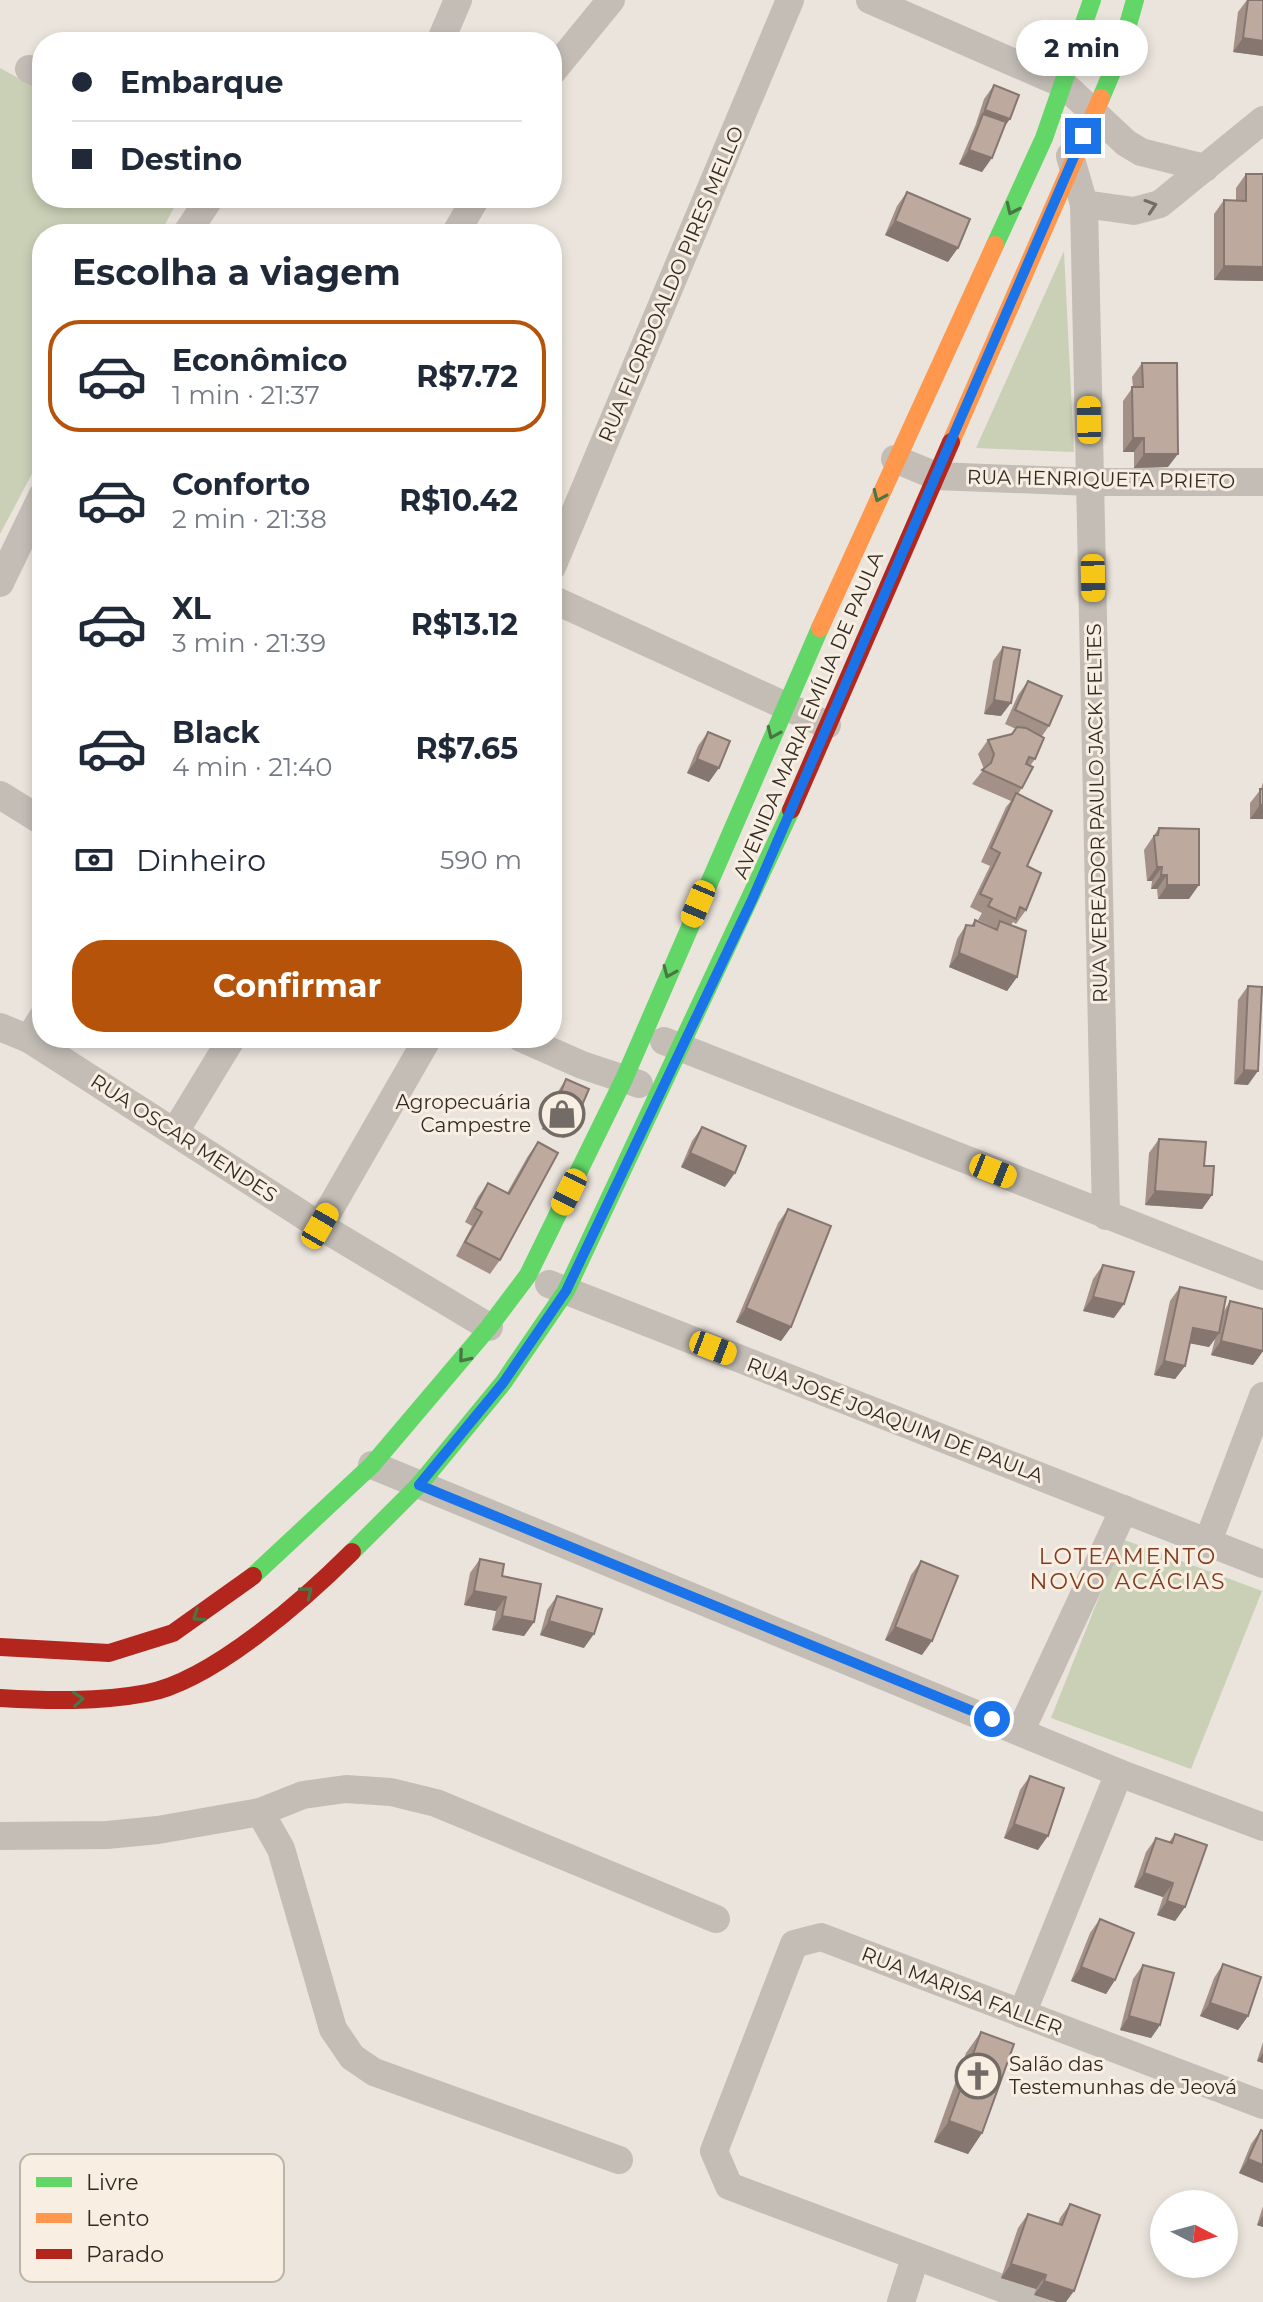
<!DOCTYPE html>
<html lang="pt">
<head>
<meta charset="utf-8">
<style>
	body { margin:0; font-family:Montserrat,sans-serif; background:#f2f2f3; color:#1f2937; height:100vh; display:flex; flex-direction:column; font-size:30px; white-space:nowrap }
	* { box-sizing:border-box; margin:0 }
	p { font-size:26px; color:#747a83 }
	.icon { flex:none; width:44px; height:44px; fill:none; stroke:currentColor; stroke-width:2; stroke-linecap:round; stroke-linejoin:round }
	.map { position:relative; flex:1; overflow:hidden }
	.drawer { position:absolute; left:32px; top:224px; width:530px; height:824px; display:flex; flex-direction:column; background:#fff; border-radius:32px; box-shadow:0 4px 12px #0003 }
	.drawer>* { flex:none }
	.banner { position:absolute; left:32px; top:32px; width:530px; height:176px; border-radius:32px; box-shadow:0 4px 12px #0003; display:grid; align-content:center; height:176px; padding:0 40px; background:#fff }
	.needle { width:52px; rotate:96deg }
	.fabs { position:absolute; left:1150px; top:2190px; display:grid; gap:16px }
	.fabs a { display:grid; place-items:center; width:88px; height:88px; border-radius:50%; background:#fff; box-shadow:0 4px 12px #0003; font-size:40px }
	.end { position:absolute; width:36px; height:36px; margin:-18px; border:10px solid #1a73e8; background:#fff; box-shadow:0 0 0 4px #fff }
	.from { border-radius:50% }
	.bubble { position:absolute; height:56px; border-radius:28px; background:#fff; box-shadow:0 4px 12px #0003; font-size:26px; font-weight:700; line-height:56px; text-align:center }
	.car { position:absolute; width:24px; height:48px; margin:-24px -12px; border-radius:10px; box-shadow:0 0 6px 2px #0007; background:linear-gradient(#f5c518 24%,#345 0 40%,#f5c518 0 76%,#345 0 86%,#f5c518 0) }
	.banner b { display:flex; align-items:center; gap:28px; height:76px; font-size:30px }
	.banner b+b { border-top:2px solid #e0e1e3 }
	.banner i { width:20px; height:20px; background:#1f2937 }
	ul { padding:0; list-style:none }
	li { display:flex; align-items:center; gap:24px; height:112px; margin:0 16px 12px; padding:0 24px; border:4px solid transparent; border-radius:32px }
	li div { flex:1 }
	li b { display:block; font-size:30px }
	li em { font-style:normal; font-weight:700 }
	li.on { border-color:#b45309 }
	li>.icon { width:72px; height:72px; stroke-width:1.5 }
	h2 { padding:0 40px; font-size:36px; line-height:96px }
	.pay { display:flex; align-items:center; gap:20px; height:88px; padding:0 40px; font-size:30px }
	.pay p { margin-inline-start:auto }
	.button { display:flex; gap:16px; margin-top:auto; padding:16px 40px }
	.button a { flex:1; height:92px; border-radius:32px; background:#b45309; color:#fff; font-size:32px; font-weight:700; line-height:92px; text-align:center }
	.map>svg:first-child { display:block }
	.green { fill:#cad0b6 }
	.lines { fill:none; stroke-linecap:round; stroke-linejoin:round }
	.street { stroke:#c3bdb6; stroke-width:28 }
	.fast { stroke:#63d668; stroke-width:18 }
	.slow { stroke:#ff974d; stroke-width:18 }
	.jam { stroke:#b3261e; stroke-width:18 }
	.wall { fill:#a39188 }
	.shaded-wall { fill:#85766f }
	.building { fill:#bea99e; stroke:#85766f; stroke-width:2 }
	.oneway { stroke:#746c66 }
	.oneway2 { stroke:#497743 }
	.route { stroke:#1a73e8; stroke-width:10 }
	.labels { text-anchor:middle; stroke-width:6; stroke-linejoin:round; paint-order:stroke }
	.street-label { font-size:20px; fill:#332a25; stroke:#f8efe2 }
	.poi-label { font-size:20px; fill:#332a25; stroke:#f8efe2; text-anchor:end }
	.neighbourhood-label { font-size:22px; letter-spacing:2px; fill:#813b1f; stroke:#f8efe2 }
	.key { fill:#f8efe2; stroke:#bdb4a9; stroke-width:2 }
	.key-label { font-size:22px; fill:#332a25 }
</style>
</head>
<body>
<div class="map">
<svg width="1263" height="2302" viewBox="0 0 1263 2302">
	<rect width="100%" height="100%" fill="#eae4dc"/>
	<g class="green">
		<path d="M0,68L42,91V198H179L160,234H42V455L0,534Z"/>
		<path d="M1064,251L1074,452L976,448Z"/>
		<path d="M1122,1539L1262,1591L1191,1769L1051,1718Z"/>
	</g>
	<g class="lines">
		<g class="street">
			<path d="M870,0L1063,84L1126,143L1141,152L1205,168"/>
			<path d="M440,42L458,0"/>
			<path d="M29,69L42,75"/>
			<path d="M552,72L611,0"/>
			<path d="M1070,156L1084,204L1106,1216"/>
			<path d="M1084,204L1134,211L1160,204L1263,120"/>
			<path d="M186,234L210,198"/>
			<path d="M455,234L476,198"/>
			<path d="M895,459L936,476L1091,482H1263"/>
			<path d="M552,567L790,0"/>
			<path d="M0,583L42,496"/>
			<path d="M552,599L827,725"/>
			<path d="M0,795L42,821"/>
			<path d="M0,1027L29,1039L320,1226L489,1327"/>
			<path d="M521,1038L582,1065L639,1084"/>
			<path d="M29,1039L42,1018"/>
			<path d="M664,1041L1263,1276"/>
			<path d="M176,1130L232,1038"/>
			<path d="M320,1226L428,1038"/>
			<path d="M549,1284L1263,1564"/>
			<path d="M372,1465L1119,1773L1263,1827"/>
			<path d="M1207,1544L1263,1396"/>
			<path d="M1021,1730L1124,1509"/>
			<path d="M260,1812L281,1849L333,2029L352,2057L374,2072L619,2160"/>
			<path d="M0,1836L107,1835L158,1830L260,1812L303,1795L346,1789L391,1792L436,1803L716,1919"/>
			<path d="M1022,2014L1119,1773"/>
			<path d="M901,2302L915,2258"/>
			<path d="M1039,2302L729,2186L714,2151L794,1944L821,1937L1263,2105"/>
		</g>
		<g class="fast">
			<path d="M1101,98L1120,53L1135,0"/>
			<path d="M995,245L1044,138L1092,0"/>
			<path d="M352,1552L419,1485L503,1383L566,1291L791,810"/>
			<path d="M253,1576L372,1465L489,1327L528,1275L624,1079L820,628"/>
		</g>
		<g class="slow">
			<path d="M951,442L1101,98"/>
			<path d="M820,628L995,245"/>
		</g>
		<g class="jam">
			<path d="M791,810L951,442"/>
			<path d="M0,1647L109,1653L173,1633L253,1576"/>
			<path d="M0,1698C49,1701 99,1702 147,1693C212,1681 306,1598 352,1552"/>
		</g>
	</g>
	<g class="wall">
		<path d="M1247,0H1263V56L1233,52L1238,12Z"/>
		<path d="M994,85L1003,128L982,172L959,164L976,124L984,99Z"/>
		<path d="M1246,174L1263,281L1214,280V214L1224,200H1236V188Z"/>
		<path d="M907,192L948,262L885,235L897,206Z"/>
		<path d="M1142,363L1168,467L1134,468V452H1123V401L1133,387L1132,377Z"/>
		<path d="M1003,647L1001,716L984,714L993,661Z"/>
		<path d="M1028,681L1049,726L1042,736L1035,759L1030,766L1022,788L1018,794L1027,866L1026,910L1016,924L1013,922L1011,925L1017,977L1007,991L949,967L957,939L966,925L971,926L975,920L995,928L978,920L982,913L970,907L990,866L981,862L1006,807L1011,801L972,784L984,769L978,754L988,740L1012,734L1016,729L1005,724L1018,695Z"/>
		<path d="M708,732L709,782L687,773L698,746Z"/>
		<path d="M1263,782V824V819H1250V803L1261,789Z"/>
		<path d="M1159,828L1189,899H1158L1157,889H1151L1152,881H1147L1144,850Z"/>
		<path d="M1248,986V1085L1234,1084L1238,1000Z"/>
		<path d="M566,1079L564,1138L542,1129L557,1093Z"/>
		<path d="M702,1127L725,1187L681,1167L692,1141Z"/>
		<path d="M1159,1139L1204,1166L1212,1195L1202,1209L1145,1205L1149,1153Z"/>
		<path d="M538,1142L500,1260L490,1274L456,1256L472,1226L465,1222L478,1197L488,1183L507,1193L528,1156Z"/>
		<path d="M788,1209L791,1327L781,1341L736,1322L778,1223Z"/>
		<path d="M1103,1265L1114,1318L1083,1311L1093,1279Z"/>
		<path d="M1180,1287L1224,1311L1230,1301L1263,1351L1253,1365L1211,1355L1215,1339L1209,1347L1190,1343L1185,1366L1175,1379L1154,1375L1170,1301Z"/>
		<path d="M480,1559L502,1576L534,1622L524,1636L492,1630L496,1611L464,1605L470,1573Z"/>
		<path d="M921,1561L922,1655L885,1640L911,1575Z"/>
		<path d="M557,1596L584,1648L540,1635L547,1610Z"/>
		<path d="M1030,1776L1038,1850L1004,1838L1020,1790Z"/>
		<path d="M1175,1834L1185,1907L1175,1921L1157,1915L1163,1897L1134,1887L1146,1852L1156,1838L1169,1842Z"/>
		<path d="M1100,1919L1115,1980L1106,1994L1071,1981L1090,1933Z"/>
		<path d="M1223,1964L1248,2016L1238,2030L1200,2016L1214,1978Z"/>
		<path d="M1143,1965L1160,2025L1151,2038L1120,2030L1133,1979Z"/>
		<path d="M981,2032L982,2133L968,2154L934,2142L966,2053Z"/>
		<path d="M1263,2042V2063L1257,2061Z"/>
		<path d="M1261,2130L1263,2131V2183L1239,2173L1251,2144Z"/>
		<path d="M1070,2204L1100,2215L1034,2295L1036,2289L1001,2278L1018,2228L1028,2214L1058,2224L1060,2218Z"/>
		<path d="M1263,2206V2227L1257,2225Z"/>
	</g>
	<g class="shaded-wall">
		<path d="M1243,38L1263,41V56L1233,52Z"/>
		<path d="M985,110L1010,119L1000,133L983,114L975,124Z"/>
		<path d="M969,150L992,158L982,172L959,164Z"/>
		<path d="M895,221L958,248L948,262L885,235Z"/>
		<path d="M1224,266L1263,267V281L1214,280Z"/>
		<path d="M1133,438H1144L1134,452H1123Z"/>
		<path d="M1144,454H1178L1168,467L1134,468Z"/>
		<path d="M994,700L1011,703L1001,716L984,714Z"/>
		<path d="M697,759L719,768L709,782L687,773Z"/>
		<path d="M1260,805H1263V819H1250Z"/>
		<path d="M1157,867H1162L1152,881H1147Z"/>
		<path d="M1161,875H1167L1157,889H1151Z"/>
		<path d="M1167,885H1199L1189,899H1158Z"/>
		<path d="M959,953L1017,977L1007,991L949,967Z"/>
		<path d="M1244,1070L1258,1071L1248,1085L1234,1084Z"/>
		<path d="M552,1115L574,1124L564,1138L542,1129Z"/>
		<path d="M690,1153L735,1173L725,1187L681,1167Z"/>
		<path d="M1155,1191L1212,1195L1202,1209L1145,1205Z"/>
		<path d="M1093,1297L1124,1304L1114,1318L1083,1311Z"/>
		<path d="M746,1308L791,1327L781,1341L736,1322Z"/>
		<path d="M1193,1328L1219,1333L1209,1347L1183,1342Z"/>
		<path d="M1221,1341L1263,1351L1253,1365L1211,1355Z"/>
		<path d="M1164,1361L1185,1366L1175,1379L1154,1375Z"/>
		<path d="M474,1591L506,1597L496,1611L464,1605Z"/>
		<path d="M502,1616L534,1622L524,1636L492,1630Z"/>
		<path d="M549,1621L594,1634L584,1648L540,1635Z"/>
		<path d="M895,1627L932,1641L922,1655L885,1640Z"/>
		<path d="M1014,1824L1048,1836L1038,1850L1004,1838Z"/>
		<path d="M1144,1873L1173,1883L1163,1897L1134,1887Z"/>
		<path d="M1167,1901L1185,1907L1175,1921L1157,1915Z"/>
		<path d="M1081,1967L1115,1980L1106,1994L1071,1981Z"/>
		<path d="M1210,2003L1248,2016L1238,2030L1200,2016Z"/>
		<path d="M1129,2016L1160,2025L1151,2038L1120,2030Z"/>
		<path d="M1263,2053V2063L1257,2061Z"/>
		<path d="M949,2121L982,2133L968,2154L934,2142Z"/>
		<path d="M1248,2159L1263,2165V2183L1239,2173Z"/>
		<path d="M1263,2216V2227L1257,2225Z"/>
		<path d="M1011,2264L1046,2275L1036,2289L1001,2278Z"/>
		<path d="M1044,2281L1074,2291L1066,2302H1056L1034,2295Z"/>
	</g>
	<g class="building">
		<path d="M1248,0H1263V41L1243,38Z"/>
		<path d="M994,85L1019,95L1010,119L985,110Z"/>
		<path d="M983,114L1006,122L992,158L969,150Z"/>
		<path d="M1246,174H1263V267L1224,266V200L1246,201Z"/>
		<path d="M907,192L970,219L958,248L895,221Z"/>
		<path d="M1142,363H1177L1178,454H1144V438H1133L1132,387H1143Z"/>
		<path d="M1003,647L1020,650L1011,703L994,700Z"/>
		<path d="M1028,681L1062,696L1049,726L1015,710Z"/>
		<path d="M1017,727L1026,728L1044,738L1035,759L1029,757L1026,764L1033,767L1022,788L982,770L991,763L994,754L988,740L1012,734Z"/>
		<path d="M708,732L730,741L719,768L697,759Z"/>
		<rect x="1260" y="789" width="3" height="16"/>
		<path d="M1016,793L1052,811L1027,866L1041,873L1026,910L1020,907L1016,919L988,906L992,899L980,894L1000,853L991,848Z"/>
		<path d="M1159,828L1199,829V885H1167V875H1161L1162,867H1157L1154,836L1158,835Z"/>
		<path d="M975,920L997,930L1000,921L1026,931L1017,977L959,953L966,925L974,926Z"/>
		<path d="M1248,986L1262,987L1258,1071L1244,1070Z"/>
		<path d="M566,1079L589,1089L574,1124L552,1115Z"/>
		<path d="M702,1127L746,1146L735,1173L690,1153Z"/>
		<path d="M1159,1139L1206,1142L1204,1166H1214L1212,1195L1155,1191Z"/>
		<path d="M538,1142L558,1153L500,1260L465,1242L482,1212L475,1208L488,1183L509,1194Z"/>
		<path d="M788,1209L831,1226L791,1327L746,1308Z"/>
		<path d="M1103,1265L1134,1272L1124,1304L1093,1297Z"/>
		<path d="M1180,1287L1226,1297L1219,1333L1193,1328L1185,1366L1164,1361Z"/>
		<path d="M1230,1301L1263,1309V1351L1221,1341Z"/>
		<path d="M480,1559L504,1564L502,1576L541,1584L534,1622L502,1616L506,1597L474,1591Z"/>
		<path d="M921,1561L958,1576L932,1641L895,1627Z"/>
		<path d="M557,1596L602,1609L594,1634L549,1621Z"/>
		<path d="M1030,1776L1064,1788L1048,1836L1014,1824Z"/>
		<path d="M1175,1834L1207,1845L1185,1907L1167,1901L1173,1883L1144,1873L1156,1838L1172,1843Z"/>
		<path d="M1100,1919L1134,1933L1115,1980L1081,1967Z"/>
		<path d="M1223,1964L1261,1977L1248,2016L1210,2003Z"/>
		<path d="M1143,1965L1174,1973L1160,2025L1129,2016Z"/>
		<path d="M981,2032L1014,2044L982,2133L949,2121Z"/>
		<path d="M1261,2130L1263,2131V2165L1248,2159Z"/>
		<path d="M1070,2204L1100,2215L1074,2291L1044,2281L1046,2275L1011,2264L1028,2214L1062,2225Z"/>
	</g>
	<defs><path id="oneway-chevron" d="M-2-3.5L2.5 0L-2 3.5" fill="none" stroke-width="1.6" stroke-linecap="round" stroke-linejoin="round" transform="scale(2)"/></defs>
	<use class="oneway" href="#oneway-chevron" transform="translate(1151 206) rotate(-18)"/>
	<g class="oneway2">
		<use href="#oneway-chevron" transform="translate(1012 209) rotate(115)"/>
		<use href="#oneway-chevron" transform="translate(879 496) rotate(114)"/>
		<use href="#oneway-chevron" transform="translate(773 733) rotate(114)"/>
		<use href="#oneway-chevron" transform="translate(669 972) rotate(113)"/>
		<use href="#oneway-chevron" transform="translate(464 1357) rotate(130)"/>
		<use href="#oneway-chevron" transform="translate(307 1592) rotate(-39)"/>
		<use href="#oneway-chevron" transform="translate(198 1616) rotate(146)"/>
		<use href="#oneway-chevron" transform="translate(78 1699) rotate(-5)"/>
	</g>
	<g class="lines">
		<path class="route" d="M992,1719L419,1485L503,1383L566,1291L752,900L1083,136"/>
	</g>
	<defs>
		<g id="shop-ring" transform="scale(2.3)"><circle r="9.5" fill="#f8efe2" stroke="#736b65" stroke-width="1.5"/><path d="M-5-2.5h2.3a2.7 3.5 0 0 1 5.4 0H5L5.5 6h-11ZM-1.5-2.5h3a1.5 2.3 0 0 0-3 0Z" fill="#736b65"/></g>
		<g id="church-ring" transform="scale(2.3)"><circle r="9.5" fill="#f8efe2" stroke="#736b65" stroke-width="1.5"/><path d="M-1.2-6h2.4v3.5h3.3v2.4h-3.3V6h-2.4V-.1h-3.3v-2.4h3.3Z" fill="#736b65"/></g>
	</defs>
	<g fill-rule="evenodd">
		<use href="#shop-ring" x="562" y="1114"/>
		<use href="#church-ring" x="978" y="2076"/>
	</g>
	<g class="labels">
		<g class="street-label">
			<text transform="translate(671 284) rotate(-67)" y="7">RUA FLORDOALDO PIRES MELLO</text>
			<text transform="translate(1101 479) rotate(1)" y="7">RUA HENRIQUETA PRIETO</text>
			<text transform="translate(808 715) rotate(-67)" y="7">AVENIDA MARIA EMÍLIA DE PAULA</text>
			<text transform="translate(1097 813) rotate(-91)" y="7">RUA VEREADOR PAULO JACK FELTES</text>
			<text transform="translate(184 1138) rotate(33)" y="7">RUA OSCAR MENDES</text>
			<text transform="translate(895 1420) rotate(21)" y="7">RUA JOSÉ JOAQUIM DE PAULA</text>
			<text transform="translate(962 1991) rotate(21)" y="7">RUA MARISA FALLER</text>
		</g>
		<g class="poi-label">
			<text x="531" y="1109">Agropecuária<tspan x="531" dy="23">Campestre</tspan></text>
			<text x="1009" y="2071" text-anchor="start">Salão das<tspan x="1009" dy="23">Testemunhas de Jeová</tspan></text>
		</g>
		<g class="neighbourhood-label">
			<text x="1128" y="1564">LOTEAMENTO<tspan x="1128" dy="25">NOVO ACÁCIAS</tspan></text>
		</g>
	</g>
	<rect x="20" y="2154" width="264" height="128" rx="12" class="key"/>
	<rect x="36" y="2177" width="36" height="10" fill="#63d668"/>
	<rect x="36" y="2213" width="36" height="10" fill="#ff974d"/>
	<rect x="36" y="2249" width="36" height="10" fill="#b3261e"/>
	<g class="key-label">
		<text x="86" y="2190">Livre</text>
		<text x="86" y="2226">Lento</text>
		<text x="86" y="2262">Parado</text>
	</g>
</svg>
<div class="fabs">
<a><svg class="needle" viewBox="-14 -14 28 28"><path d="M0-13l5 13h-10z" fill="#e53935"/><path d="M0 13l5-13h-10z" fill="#747a83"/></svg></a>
</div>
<i class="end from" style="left:992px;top:1719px"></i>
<i class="end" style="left:1083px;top:136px"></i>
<div class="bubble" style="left:1016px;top:20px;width:132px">2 min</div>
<i class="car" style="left:1089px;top:420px;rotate:359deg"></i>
<i class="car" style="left:1093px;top:578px;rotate:179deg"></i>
<i class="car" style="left:698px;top:904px;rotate:203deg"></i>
<i class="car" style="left:993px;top:1171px;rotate:112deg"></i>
<i class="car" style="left:569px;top:1192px;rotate:206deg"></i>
<i class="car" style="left:320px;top:1226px;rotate:30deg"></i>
<i class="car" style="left:713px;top:1348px;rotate:111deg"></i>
<div class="banner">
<b><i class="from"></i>Embarque</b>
<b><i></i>Destino</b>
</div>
<section class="drawer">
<h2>Escolha a viagem</h2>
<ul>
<li class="on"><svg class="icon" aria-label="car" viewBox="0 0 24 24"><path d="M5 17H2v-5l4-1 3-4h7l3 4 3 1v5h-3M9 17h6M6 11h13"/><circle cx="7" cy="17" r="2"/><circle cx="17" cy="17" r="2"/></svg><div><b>Econômico</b><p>1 min · 21:37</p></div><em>R$7.72</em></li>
<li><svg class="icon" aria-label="car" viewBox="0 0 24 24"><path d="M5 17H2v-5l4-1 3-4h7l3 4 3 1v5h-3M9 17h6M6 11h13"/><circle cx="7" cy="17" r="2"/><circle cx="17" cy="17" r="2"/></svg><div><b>Conforto</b><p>2 min · 21:38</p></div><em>R$10.42</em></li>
<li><svg class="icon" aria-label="car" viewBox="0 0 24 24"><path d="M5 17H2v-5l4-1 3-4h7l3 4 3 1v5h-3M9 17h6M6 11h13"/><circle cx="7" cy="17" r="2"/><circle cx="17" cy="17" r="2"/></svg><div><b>XL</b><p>3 min · 21:39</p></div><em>R$13.12</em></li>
<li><svg class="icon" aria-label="car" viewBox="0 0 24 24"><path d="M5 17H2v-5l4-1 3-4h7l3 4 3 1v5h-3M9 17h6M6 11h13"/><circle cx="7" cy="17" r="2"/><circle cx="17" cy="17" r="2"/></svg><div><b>Black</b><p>4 min · 21:40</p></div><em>R$7.65</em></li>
</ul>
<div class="pay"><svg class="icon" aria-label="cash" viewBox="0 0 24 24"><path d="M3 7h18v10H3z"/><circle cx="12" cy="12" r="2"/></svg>Dinheiro<p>590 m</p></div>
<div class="button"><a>Confirmar</a></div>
</section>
</div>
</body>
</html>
